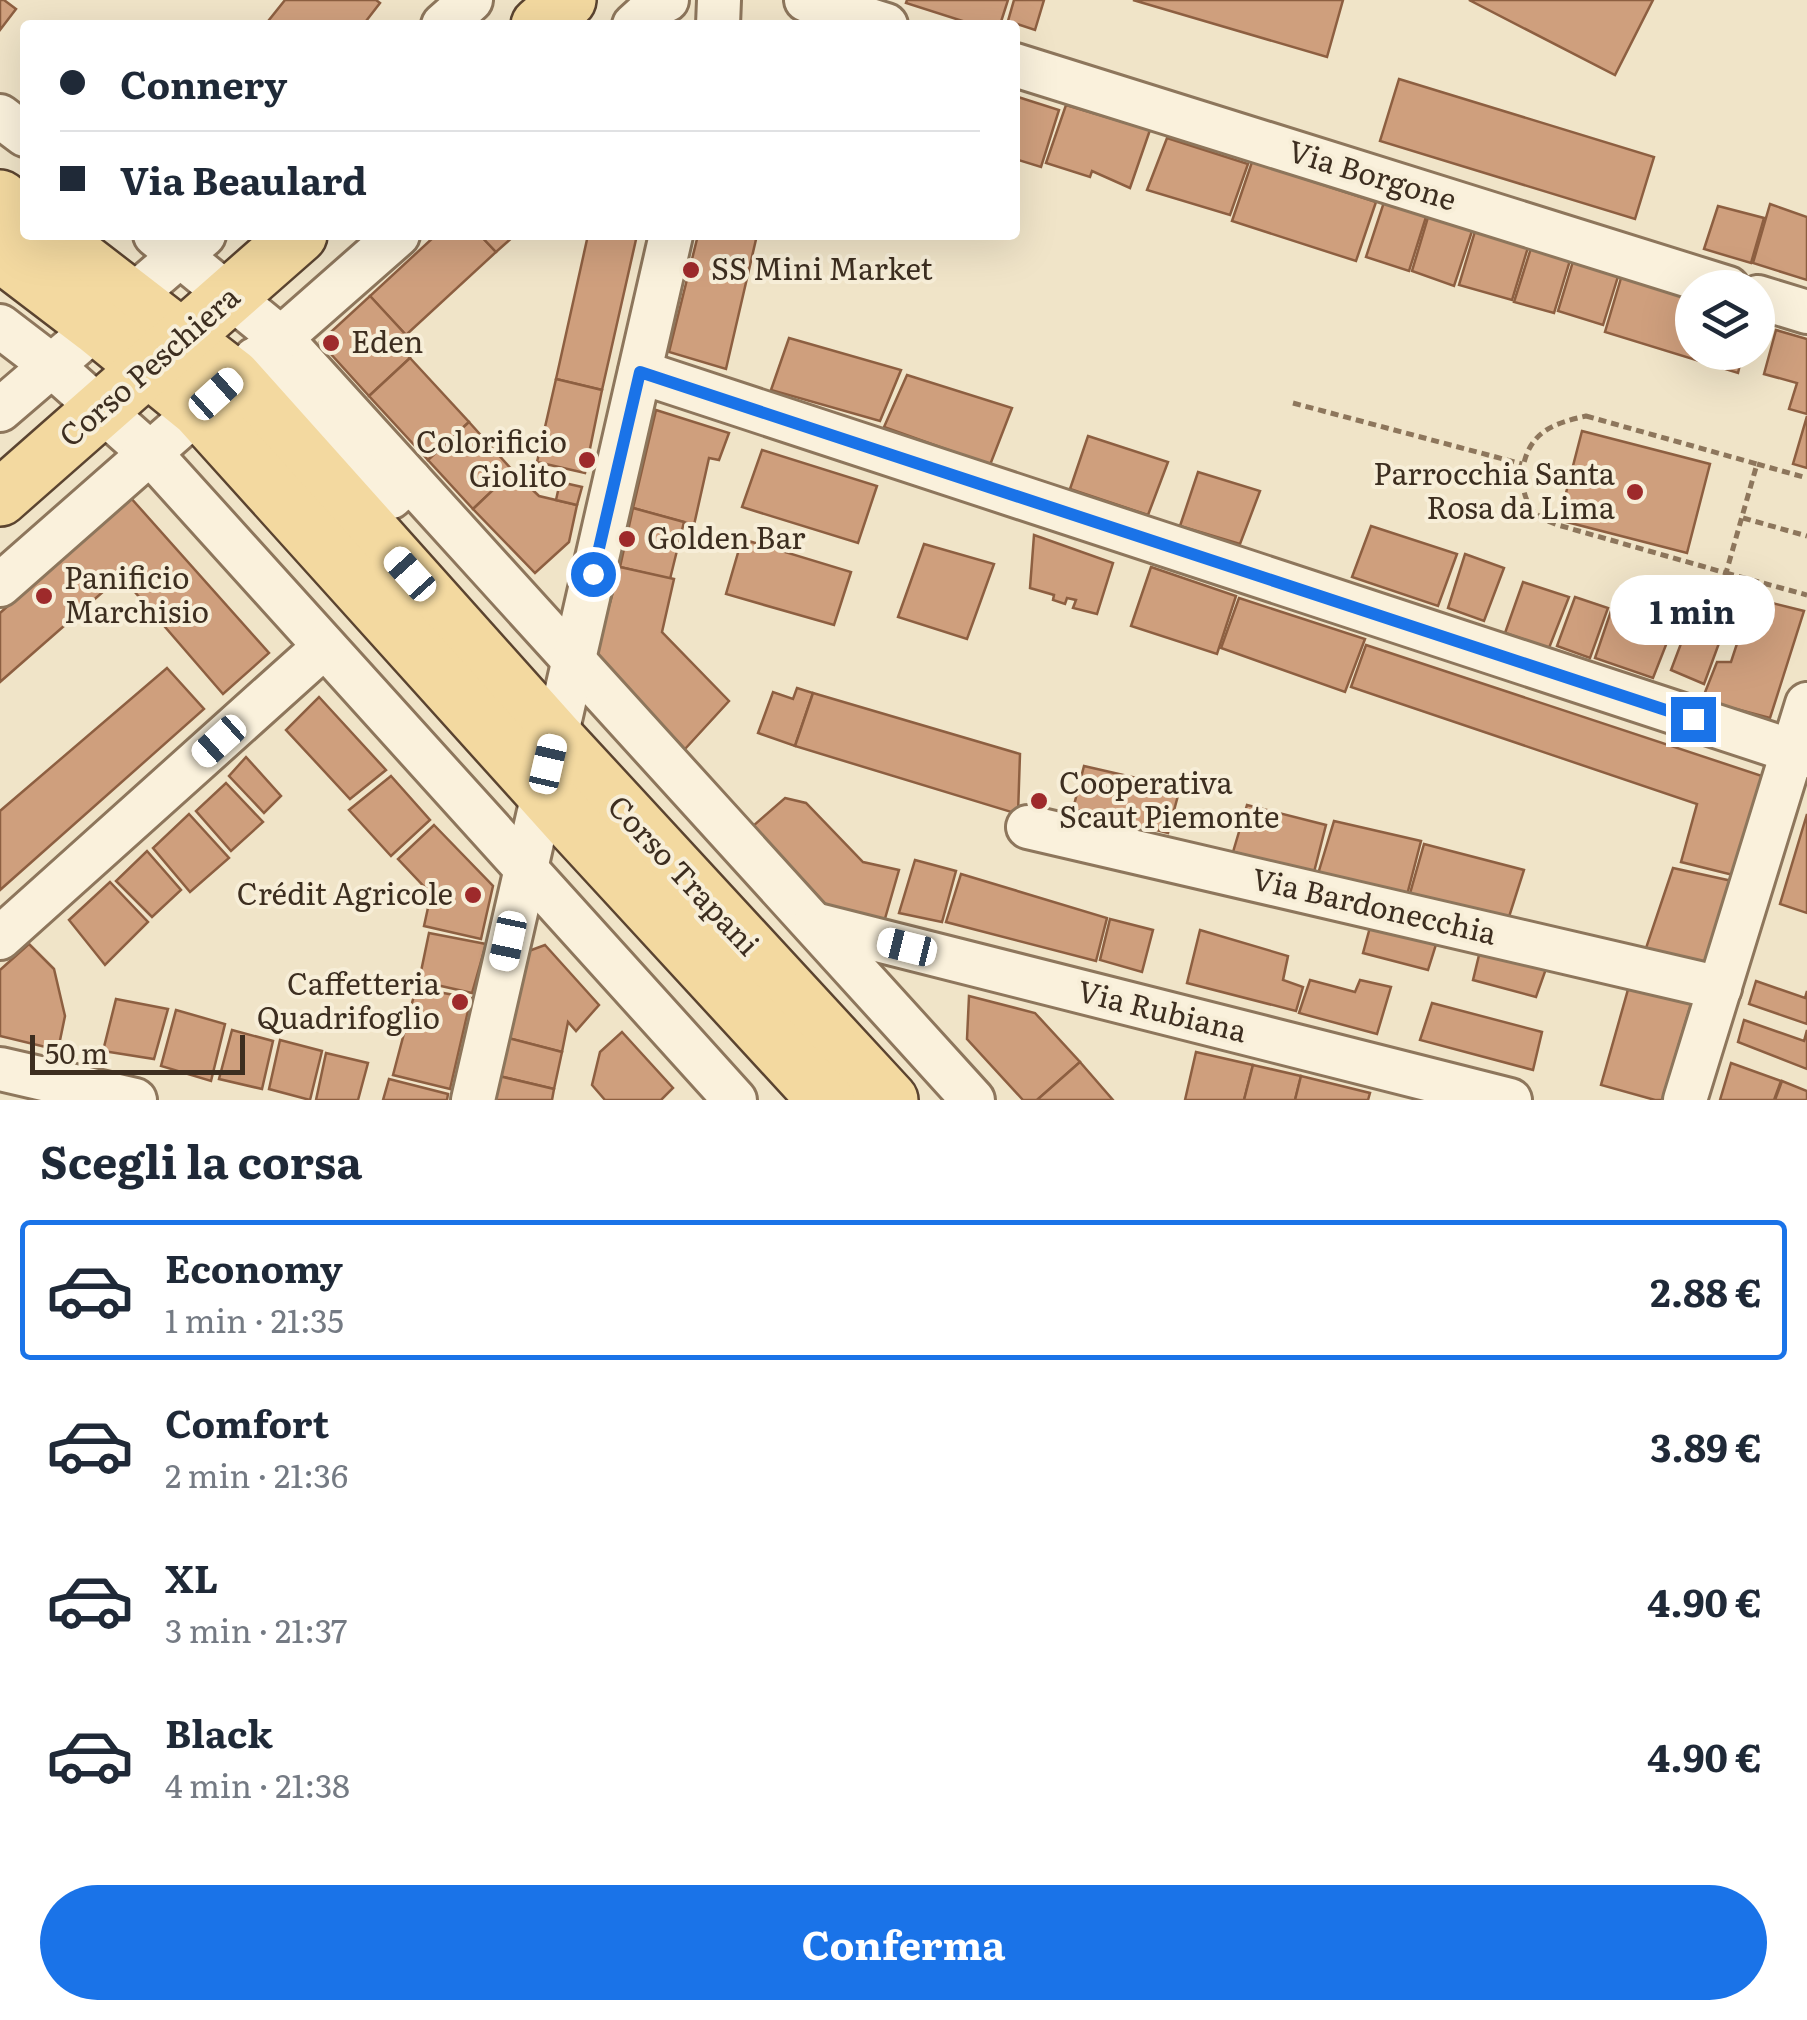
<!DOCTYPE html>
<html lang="it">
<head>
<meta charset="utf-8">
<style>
	body { margin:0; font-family:Literata,serif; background:#f2f2f3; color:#1f2937; height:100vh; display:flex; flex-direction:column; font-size:38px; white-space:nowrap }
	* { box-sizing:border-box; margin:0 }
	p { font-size:32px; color:#747a83 }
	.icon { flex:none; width:55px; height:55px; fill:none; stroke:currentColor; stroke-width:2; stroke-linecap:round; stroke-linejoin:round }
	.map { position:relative; height:1100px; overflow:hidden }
	.drawer { display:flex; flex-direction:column; background:#fff; flex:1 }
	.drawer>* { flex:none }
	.guide { position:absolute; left:20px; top:20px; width:1000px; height:220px; border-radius:10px; box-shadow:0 10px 40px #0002; display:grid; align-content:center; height:220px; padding:0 40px; background:#fff }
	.controls { position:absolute; left:1675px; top:270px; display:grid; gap:20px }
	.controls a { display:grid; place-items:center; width:100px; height:100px; border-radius:50%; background:#fff; box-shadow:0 10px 40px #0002; font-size:50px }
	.scale { position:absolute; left:30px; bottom:25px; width:215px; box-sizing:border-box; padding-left:10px; border:5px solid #3d2e20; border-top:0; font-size:28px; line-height:35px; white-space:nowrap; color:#3d2e20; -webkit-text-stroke:8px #f7eed8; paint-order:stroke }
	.end { position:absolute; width:45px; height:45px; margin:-22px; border:12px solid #1a73e8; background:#fff; box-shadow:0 0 0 5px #fff }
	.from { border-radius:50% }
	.bubble { position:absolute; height:70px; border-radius:35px; background:#fff; box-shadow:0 10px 40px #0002; font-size:32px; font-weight:700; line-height:70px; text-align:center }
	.car { position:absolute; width:30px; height:60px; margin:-30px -15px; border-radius:12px; box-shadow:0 0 8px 2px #0007; background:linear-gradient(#fff 24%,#345 0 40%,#fff 0 76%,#345 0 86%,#fff 0) }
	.guide b { display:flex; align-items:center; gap:35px; height:95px; font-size:38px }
	.guide b+b { border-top:2px solid #e0e1e3 }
	.guide i { width:25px; height:25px; background:#1f2937 }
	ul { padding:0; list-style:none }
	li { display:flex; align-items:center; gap:30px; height:140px; margin:0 20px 15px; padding:0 20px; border:5px solid transparent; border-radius:10px }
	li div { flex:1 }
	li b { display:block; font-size:38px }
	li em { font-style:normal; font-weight:700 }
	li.active { border-color:#1a73e8 }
	li>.icon { width:90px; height:90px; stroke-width:1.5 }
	h2 { padding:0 40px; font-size:45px; line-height:120px }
	.action { display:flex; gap:20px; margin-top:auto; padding:20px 40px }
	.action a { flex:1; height:115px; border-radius:60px; background:#1a73e8; color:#fff; font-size:40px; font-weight:700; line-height:115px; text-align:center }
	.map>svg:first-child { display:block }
	.building { fill:#cf9f7d; stroke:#8d5f41; stroke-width:2.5 }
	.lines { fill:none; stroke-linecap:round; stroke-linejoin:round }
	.minor-casing { stroke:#8d765c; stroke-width:48 }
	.major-casing { stroke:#5b4430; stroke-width:60 }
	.path { stroke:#8d765c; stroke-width:5; stroke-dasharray:8 5; stroke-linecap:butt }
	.minor { stroke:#faf1dc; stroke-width:42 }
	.major { stroke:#f3d9a0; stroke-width:55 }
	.route { stroke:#1a73e8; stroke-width:12 }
	.poi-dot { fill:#9e2a2b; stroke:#f7eed8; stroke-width:4 }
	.labels { text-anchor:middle; stroke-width:8; stroke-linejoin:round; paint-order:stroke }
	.street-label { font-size:30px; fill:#3d2e20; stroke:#f7eed8 }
	.poi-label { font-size:30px; fill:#3d2e20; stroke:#f7eed8; text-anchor:start }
</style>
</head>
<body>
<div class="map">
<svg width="1807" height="1100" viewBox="0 0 1807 1100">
	<rect width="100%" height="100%" fill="#f0e4c8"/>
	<g class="building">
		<path d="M0,0H4L16,9L0,30Z"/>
		<path d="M285,0H376L380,3L363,25H265Z"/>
		<path d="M907,0H1008L1000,25H975L906,3Z"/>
		<path d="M1014,0H1044L1035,30L1008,21Z"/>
		<path d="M1133,0H1343L1327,57Z"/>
		<path d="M1469,0H1653L1615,75Z"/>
		<path d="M1399,79L1654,157L1635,219L1380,141Z"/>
		<path d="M1015,96L1059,110L1041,167L1015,159Z"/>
		<path d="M1066,105L1150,130L1130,188L1092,171L1090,177L1046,163Z"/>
		<path d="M1167,138L1248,164L1230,215L1147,190Z"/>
		<path d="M1252,162L1376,202L1356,261L1232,221Z"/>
		<path d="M1384,202L1426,217L1409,271L1366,257Z"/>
		<path d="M1770,204L1807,217V280L1753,263Z"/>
		<path d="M1718,206L1764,218L1751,263L1704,249Z"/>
		<path d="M1429,214L1473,228L1454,286L1412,271Z"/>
		<path d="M1476,228L1529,244L1512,300L1459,285Z"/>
		<path d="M436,235H480L496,252L406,335L370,296Z"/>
		<path d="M480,235H515L496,252Z"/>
		<path d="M588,235H637L602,390L556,379Z"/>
		<path d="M698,235H757L726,369L669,352Z"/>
		<path d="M1532,245L1571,257L1554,313L1514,302Z"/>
		<path d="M1575,255L1620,270L1603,325L1558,311Z"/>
		<path d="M1624,268L1692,292V352H1743L1738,373L1605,332Z"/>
		<path d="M370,296L406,335L397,344L410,358L369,396L320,342Z"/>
		<path d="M1776,330L1807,339V414L1789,409L1797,383L1764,374Z"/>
		<path d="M789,338L901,370L880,421L771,390Z"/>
		<path d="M410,358L469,422L428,460L369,396Z"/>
		<path d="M907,375L1012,408L990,465L884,427Z"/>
		<path d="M556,379L602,390L585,473L537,462Z"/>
		<path d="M656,410L729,433L719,460L709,458L694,525L633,508Z"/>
		<path d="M1807,416V468L1793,464Z"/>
		<path d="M469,422L513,471L473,509L428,460Z"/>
		<path d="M1582,431L1710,464L1687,553L1559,520Z"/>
		<path d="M1088,436L1168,462L1148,515L1070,489Z"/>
		<path d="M762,450L877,486L858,543L742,507Z"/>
		<path d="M513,471L539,496L577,505L569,542L535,573L473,509Z"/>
		<path d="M1198,472L1260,491L1240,544L1180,526Z"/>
		<path d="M560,482L582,487L577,505L556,500Z"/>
		<path d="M130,497L269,653L223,694L121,576L0,682V613Z"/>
		<path d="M633,508L684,522L670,579L620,567Z"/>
		<path d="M1371,526L1457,554L1438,606L1352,577Z"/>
		<path d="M1034,535L1113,563L1097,614L1073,608L1076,600L1067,598L1065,604L1053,600L1054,595L1030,588Z"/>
		<path d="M742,539L851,572L834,625L726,594Z"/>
		<path d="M924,544L994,564L967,639L898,617Z"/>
		<path d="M1465,554L1504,568L1484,621L1448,608Z"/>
		<path d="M620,567L674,579L662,632L729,701L685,749L595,656Z"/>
		<path d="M1151,567L1236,596L1217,654L1131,626Z"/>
		<path d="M1523,582L1569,597L1549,648L1505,633Z"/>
		<path d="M1575,597L1608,608L1590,658L1557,646Z"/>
		<path d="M1239,598L1365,639L1345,692L1221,648Z"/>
		<path d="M1752,598L1804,611L1770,718L1702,700L1717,662H1731Z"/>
		<path d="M1612,608L1673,627L1653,678L1595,658Z"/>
		<path d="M1688,625L1722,635L1704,684L1671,670Z"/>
		<path d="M1366,645L1762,776L1733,875L1681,862L1697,804L1351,687Z"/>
		<path d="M167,668L204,709L0,890V811Z"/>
		<path d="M797,688L813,693L795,746L758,733L773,692L793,699Z"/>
		<path d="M813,693L1020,754L1018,814L795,746Z"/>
		<path d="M319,697L386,770L350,799L286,730Z"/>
		<path d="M246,757L281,796L264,813L229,776Z"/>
		<path d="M1084,766L1180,788L1168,833L1073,809Z"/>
		<path d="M391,776L430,820L391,856L349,810Z"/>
		<path d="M226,783L263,822L231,851L196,811Z"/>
		<path d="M785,798L806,803L863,862L899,870L884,922L829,908L753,826Z"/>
		<path d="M1247,805L1326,825L1314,872L1233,852Z"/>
		<path d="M189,814L229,858L190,892L153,848Z"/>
		<path d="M1807,814V913L1780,904Z"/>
		<path d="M1334,821L1421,841L1407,895L1318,874Z"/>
		<path d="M434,825L493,886L481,939L424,926L431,894L398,859Z"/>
		<path d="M1424,844L1524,870L1508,920L1409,897Z"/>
		<path d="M147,851L181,890L152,917L116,881Z"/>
		<path d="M915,860L956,871L942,922L899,913Z"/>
		<path d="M1673,868L1732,881L1705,966L1645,951Z"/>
		<path d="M961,874L1107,918L1096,961L946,922Z"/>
		<path d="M110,882L148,922L105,965L69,920Z"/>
		<path d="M1110,919L1153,930L1142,972L1100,960Z"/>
		<path d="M1372,920L1438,938L1428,970L1363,953Z"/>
		<path d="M1200,930L1288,956L1283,980L1303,987L1296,1011L1187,983Z"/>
		<path d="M429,933L486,944L472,993L419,981Z"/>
		<path d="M29,944L54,969L65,1016L58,1050L0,1036V970Z"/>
		<path d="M545,945L599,1005L576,1031L568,1022L562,1052L508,1038L526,952Z"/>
		<path d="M1480,951L1547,966L1536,997L1473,980Z"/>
		<path d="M1310,980L1355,992L1360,980L1391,987L1377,1034L1299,1013Z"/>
		<path d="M1756,981L1805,998L1807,991V1024L1749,1004Z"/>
		<path d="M1629,986L1692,1001L1662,1100H1655L1601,1085Z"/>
		<path d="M416,988L471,998L450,1089L393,1075Z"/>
		<path d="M969,996L1035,1013L1080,1062L1037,1100H1023L967,1039Z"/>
		<path d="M116,999L168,1009L154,1059L103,1051Z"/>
		<path d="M1432,1003L1542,1032L1533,1070L1420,1040Z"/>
		<path d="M176,1010L225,1024L211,1081L161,1066Z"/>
		<path d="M1744,1020L1804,1041L1807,1030V1069L1738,1042Z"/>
		<path d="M232,1030L273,1041L262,1089L219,1079Z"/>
		<path d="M622,1032L673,1088L661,1100H605L592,1085L600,1052Z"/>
		<path d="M508,1038L562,1052L554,1089L499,1076Z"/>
		<path d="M280,1040L322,1051L310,1100L269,1089Z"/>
		<path d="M1196,1052L1253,1065L1244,1100H1185Z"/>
		<path d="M326,1053L368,1063L358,1100H316Z"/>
		<path d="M1080,1062L1113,1100H1037Z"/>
		<path d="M1731,1063L1781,1081L1774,1100H1720Z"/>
		<path d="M1253,1065L1301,1076L1295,1100H1244Z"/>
		<path d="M499,1076L554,1089L552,1100H494Z"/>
		<path d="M1301,1076L1370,1093L1368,1100H1295Z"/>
		<path d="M389,1079L448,1094L447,1100H383Z"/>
		<path d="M1782,1081L1807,1091V1100H1775Z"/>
	</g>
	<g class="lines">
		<g class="minor-casing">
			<g id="minor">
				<path d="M806,0L886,25"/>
				<path d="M443,25L471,0"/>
				<path d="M634,25L655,6L667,0"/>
				<path d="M718,25L719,0"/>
				<path d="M1015,65L1728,288"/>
				<path d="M0,116L25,135"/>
				<path d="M155,235L281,338L973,1100"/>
				<path d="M1758,297L1807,312"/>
				<path d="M0,326L51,365L150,453L735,1100"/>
				<path d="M255,359L375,490L381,495L391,497L410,480"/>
				<path d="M640,372L1807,756"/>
				<path d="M0,410L204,235"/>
				<path d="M0,585L398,235"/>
				<path d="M1028,827L1720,988"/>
				<path d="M814,924L1510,1100"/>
				<path d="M0,938L324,647"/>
				<path d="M0,1069L135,1100"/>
				<path d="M473,1100L671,235"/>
				<path d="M1685,1100L1807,704"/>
			</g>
		</g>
		<g class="major-casing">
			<g id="major">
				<path d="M539,25L568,0"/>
				<path d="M0,198L25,217"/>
				<path d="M49,235L233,377L555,737L890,1100"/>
				<path d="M0,253L96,326L199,410L572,824L826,1100"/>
				<path d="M0,498L299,235"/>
			</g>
		</g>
		<g class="path">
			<path d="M1293,403L1522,464"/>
			<path d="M1586,416L1757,464L1726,573L1558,525C1547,521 1538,518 1531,508C1518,488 1520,458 1535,440C1547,425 1569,420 1586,416Z"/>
			<path d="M1757,464L1807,478"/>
			<path d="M1743,518L1807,536"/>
			<path d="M1726,573L1807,595"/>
		</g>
		<use href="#minor" class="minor"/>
		<use href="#major" class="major"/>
	</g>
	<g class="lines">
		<path class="route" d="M593,574L640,372L1693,719"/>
	</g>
	<g class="poi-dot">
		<circle cx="691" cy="270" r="10"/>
		<circle cx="331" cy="343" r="10"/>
		<circle cx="587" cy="460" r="10"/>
		<circle cx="1635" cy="492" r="10"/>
		<circle cx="627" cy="539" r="10"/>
		<circle cx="44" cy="596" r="10"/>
		<circle cx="1039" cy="801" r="10"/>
		<circle cx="473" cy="895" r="10"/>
		<circle cx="460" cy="1002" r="10"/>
	</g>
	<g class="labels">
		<g class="street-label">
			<text transform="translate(1372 176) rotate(17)" y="10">Via Borgone</text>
			<text transform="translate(150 367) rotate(-41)" y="10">Corso Peschiera</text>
			<text transform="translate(683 876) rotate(47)" y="10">Corso Trapani</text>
			<text transform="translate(1374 907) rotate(13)" y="10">Via Bardonecchia</text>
			<text transform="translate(1162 1012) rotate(14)" y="10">Via Rubiana</text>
		</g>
		<g class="poi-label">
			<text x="711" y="280">SS Mini Market</text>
			<text x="351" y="353">Eden</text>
			<text x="567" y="453" text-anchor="end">Colorificio<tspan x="567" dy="34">Giolito</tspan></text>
			<text x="1615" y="485" text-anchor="end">Parrocchia Santa<tspan x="1615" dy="34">Rosa da Lima</tspan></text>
			<text x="647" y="549">Golden Bar</text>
			<text x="64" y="589">Panificio<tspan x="64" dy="34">Marchisio</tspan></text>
			<text x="1059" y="794">Cooperativa<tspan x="1059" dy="34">Scaut Piemonte</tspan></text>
			<text x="453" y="905" text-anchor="end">Crédit Agricole</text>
			<text x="440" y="995" text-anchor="end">Caffetteria<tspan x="440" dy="34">Quadrifoglio</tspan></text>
		</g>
	</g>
</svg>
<div class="controls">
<a><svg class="icon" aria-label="layers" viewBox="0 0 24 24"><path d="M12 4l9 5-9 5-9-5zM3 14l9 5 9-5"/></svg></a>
</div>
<div class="scale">50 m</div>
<i class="end from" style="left:593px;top:574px"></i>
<i class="end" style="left:1693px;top:719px"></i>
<div class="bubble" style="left:1610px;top:575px;width:165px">1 min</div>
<i class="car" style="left:216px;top:394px;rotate:48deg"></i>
<i class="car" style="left:410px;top:574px;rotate:318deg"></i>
<i class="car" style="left:219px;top:741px;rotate:228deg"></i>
<i class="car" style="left:548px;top:764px;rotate:13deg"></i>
<i class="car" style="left:508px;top:941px;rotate:192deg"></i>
<i class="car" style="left:907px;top:947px;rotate:284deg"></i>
<div class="guide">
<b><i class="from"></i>Connery</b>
<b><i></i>Via Beaulard</b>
</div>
</div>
<section class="drawer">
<h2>Scegli la corsa</h2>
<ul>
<li class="active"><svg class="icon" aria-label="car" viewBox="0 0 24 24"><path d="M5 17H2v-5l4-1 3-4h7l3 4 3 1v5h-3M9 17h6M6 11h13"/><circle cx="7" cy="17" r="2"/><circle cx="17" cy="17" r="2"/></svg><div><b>Economy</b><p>1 min · 21:35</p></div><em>2.88 €</em></li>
<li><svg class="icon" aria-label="car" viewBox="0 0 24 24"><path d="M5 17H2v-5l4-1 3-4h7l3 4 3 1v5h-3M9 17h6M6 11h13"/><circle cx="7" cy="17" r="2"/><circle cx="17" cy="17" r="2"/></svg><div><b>Comfort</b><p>2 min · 21:36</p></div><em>3.89 €</em></li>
<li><svg class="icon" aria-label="car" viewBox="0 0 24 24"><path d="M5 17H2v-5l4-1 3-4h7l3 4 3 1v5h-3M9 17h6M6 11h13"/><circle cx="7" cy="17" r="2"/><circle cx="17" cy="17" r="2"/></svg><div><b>XL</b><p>3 min · 21:37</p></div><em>4.90 €</em></li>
<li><svg class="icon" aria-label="car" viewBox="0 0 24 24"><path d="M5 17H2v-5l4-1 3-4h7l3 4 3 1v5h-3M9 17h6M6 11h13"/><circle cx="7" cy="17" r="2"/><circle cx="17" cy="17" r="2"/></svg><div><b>Black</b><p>4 min · 21:38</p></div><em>4.90 €</em></li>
</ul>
<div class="action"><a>Conferma</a></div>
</section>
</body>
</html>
